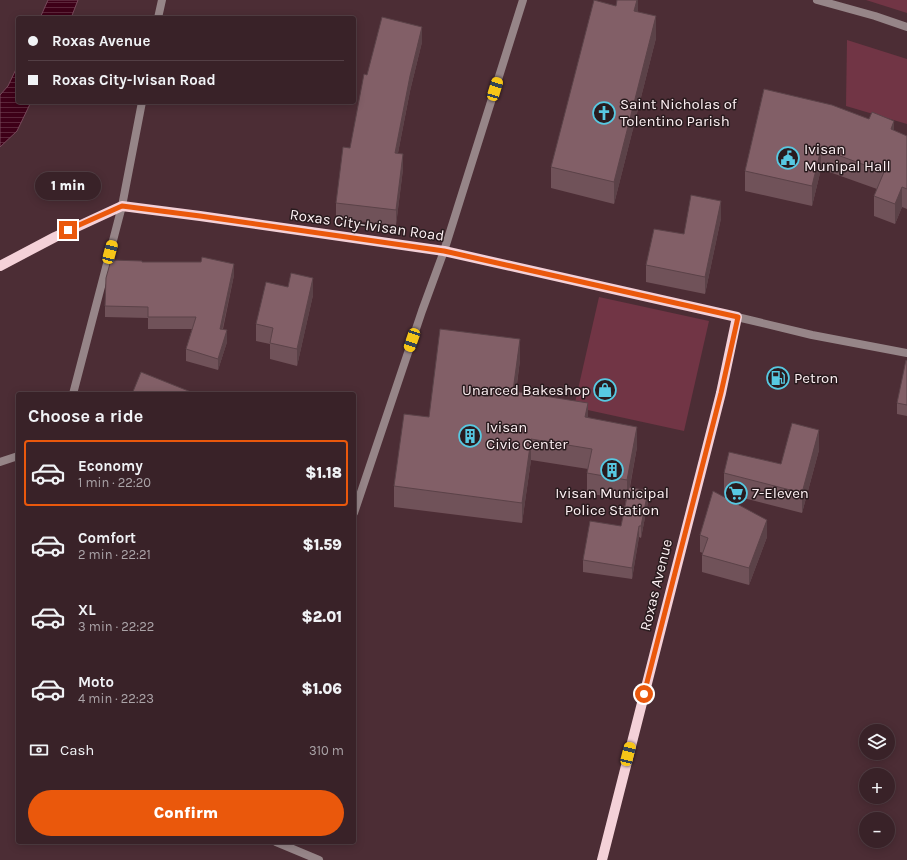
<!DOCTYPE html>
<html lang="en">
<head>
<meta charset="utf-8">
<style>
	body { margin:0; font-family:Karla,sans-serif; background:#442f34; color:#f1f3f6; height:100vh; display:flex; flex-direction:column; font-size:15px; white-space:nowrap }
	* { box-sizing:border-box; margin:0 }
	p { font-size:13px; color:#aba4a8 }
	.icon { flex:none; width:22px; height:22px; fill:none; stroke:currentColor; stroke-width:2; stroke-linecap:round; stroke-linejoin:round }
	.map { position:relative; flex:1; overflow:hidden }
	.drawer { position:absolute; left:16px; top:392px; width:340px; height:452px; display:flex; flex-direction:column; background:#392228; border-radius:4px; box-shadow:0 2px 10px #0003,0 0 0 1px #533f45 }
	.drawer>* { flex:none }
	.hud { position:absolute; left:16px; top:16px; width:340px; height:88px; border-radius:4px; box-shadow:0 2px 10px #0003,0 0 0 1px #533f45; display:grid; align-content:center; height:88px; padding:0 12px; background:#392228 }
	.tools { position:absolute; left:859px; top:724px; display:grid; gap:8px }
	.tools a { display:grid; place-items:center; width:36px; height:36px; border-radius:50%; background:#392228; box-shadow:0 2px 10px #0003,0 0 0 1px #533f45; font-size:20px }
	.end { position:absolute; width:18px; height:18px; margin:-9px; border:5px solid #ea580c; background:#fff; box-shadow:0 0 0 2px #fff }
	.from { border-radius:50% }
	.bubble { position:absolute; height:28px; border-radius:14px; background:#392228; box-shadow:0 2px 10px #0003,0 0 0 1px #533f45; font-size:13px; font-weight:800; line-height:28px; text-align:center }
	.car { position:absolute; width:12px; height:24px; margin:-12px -6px; border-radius:5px; box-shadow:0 0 3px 1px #0007; background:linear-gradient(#f5c518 24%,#345 0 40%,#f5c518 0 76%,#345 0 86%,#f5c518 0) }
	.hud b { display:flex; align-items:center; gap:14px; height:38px; font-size:15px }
	.hud b+b { border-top:1px solid #533f45 }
	.hud i { width:10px; height:10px; background:#f1f3f6 }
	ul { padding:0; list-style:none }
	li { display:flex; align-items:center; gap:12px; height:66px; margin:0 8px 6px; padding:0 4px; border:2px solid transparent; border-radius:4px }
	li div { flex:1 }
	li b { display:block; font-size:15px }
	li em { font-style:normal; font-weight:800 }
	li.selected { border-color:#ea580c }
	li>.icon { width:36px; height:36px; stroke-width:1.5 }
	h2 { padding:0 12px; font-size:18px; line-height:48px }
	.pay { display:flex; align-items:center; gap:10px; height:44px; padding:0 12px; font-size:15px }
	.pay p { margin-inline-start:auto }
	.cta { display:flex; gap:8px; margin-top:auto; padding:8px 12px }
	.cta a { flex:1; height:46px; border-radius:24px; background:#ea580c; color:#fff; font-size:16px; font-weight:800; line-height:46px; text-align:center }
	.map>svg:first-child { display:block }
	.park { fill:#713545 }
	.water { fill:url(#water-rules); stroke:#77485a }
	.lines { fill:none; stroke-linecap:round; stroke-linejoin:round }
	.minor { stroke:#968588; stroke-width:8 }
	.tertiary { stroke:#968588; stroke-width:8 }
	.primary { stroke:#f4d1d8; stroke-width:10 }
	.wall { fill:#705259 }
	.shaded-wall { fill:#5b4248 }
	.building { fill:#825f67; stroke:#5b4248 }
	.route { stroke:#ea580c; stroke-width:5 }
	.labels { text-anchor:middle; stroke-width:3; stroke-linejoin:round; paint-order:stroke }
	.poi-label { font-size:15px; fill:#fdf0f3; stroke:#291b1e; text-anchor:start }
	.street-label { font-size:15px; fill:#fdf0f3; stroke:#291b1e }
</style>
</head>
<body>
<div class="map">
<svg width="907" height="860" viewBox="0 0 907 860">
	<defs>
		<pattern id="water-rules" width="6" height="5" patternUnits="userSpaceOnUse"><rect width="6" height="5" fill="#3e0018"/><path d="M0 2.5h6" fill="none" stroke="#5b263a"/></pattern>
	</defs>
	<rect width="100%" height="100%" fill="#4c2d35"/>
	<g class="park">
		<path d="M866,0H907V13Z"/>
		<path d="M847,40L907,59V124L846,106Z"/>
		<path d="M599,297L709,321L684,431L574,407Z"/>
	</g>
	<g class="water">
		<path d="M48,0H78L71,18H40Z"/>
		<path d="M18,65V102H31L17,131L0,147V95L8,86Z"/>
	</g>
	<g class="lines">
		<g class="minor">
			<path d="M73,394L122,206"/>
			<path d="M0,462L18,456"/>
			<path d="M354,513L422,311L444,251L523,0"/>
			<path d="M276,842L319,860"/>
		</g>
		<g class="tertiary">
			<path d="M817,0L875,16L907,27"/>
			<path d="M158,18L162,0"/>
			<path d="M122,206L142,102"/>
			<path d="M737,317L812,335L907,353"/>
		</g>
		<path class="primary" d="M0,266L55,237L122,206L200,216L444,251L737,317L721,393L602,860"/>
	</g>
	<g class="wall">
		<path d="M638,0V12L656,38L614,204L551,188V167L616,6Z"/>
		<path d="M422,42L410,91L398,153L403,169L396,225L336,219V203L350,148L367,75Z"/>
		<path d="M764,89L894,131L907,136V209L902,207L895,224L874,216V196L877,189L821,169L812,206L745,191V171Z"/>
		<path d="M721,218L705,294L646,282V265L684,234Z"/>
		<path d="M142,262L234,275L223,329L227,342L218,370L186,361V349L192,329H148V318L105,317V306Z"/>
		<path d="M313,295L297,366L270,359V344L256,341V324Z"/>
		<path d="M520,360L516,392L588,418L637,447L630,487L648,502L641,538L639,537L632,579L583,572V560L621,526L626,500L587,493V473L588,469L531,460L522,523L394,507V486L429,417Z"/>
		<path d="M907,361V416L897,414V403Z"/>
		<path d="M819,450L802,513L724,493V473L781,464Z"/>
		<path d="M700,535L767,537L749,585L702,572V555L703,553L700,552Z"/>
	</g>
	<g class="shaded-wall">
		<path d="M637,0H638V17L634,11Z"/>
		<path d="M656,16V38L614,204V182Z"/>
		<path d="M422,27V42L410,91L395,168V153L410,76Z"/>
		<path d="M894,121V141L891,129Z"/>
		<path d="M821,149V169L812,206V186Z"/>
		<path d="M403,154V169L396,225V210Z"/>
		<path d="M902,187V207L895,224V204Z"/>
		<path d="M721,201V218L705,294V277Z"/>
		<path d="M234,264V275L220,340V329Z"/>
		<path d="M313,278V295L297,366V349Z"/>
		<path d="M227,330V342L218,370V359Z"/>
		<path d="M520,339V360L513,412V391Z"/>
		<path d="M588,403V424L585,417Z"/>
		<path d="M637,427V447L627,501V480Z"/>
		<path d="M819,430V450L802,513V493Z"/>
		<path d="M531,439V460L522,523V503Z"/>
		<path d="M648,491V502L641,538V526Z"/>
		<path d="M767,520V537L749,585V568Z"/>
		<path d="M639,526V537L632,579V568Z"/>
	</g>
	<g class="building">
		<path d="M594,0L616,6L617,0H637L634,11L656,16L614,182L551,167Z"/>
		<path d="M382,17L422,27L410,76L395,153L403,154L396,210L336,203L343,147L350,148L364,74L367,75Z"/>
		<path d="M764,89L832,105L869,119L872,112L894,121L891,129L907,136V189L902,187L895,204L874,196L884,172L821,149L812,186L745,171Z"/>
		<path d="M691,195L721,201L705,277L646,265L654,229L684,234Z"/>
		<path d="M202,257L234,264L220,329L227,330L218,359L186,349L196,317H148V307L105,306L106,278L111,260L142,261V262H201Z"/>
		<path d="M291,273L313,278L297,349L270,343L273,328L256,324L266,282L288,287Z"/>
		<path d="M440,329L520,339L513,391L588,403L585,417L637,427L627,480L587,473L592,449L531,439L522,503L394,486L404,414L429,417Z"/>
		<path d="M906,360L907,361V405L897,403Z"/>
		<path d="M141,372L196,394H132Z"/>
		<path d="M792,423L819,430L802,493L724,473L729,452L781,464Z"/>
		<path d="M629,487L648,491L641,526H639L632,568L583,560L590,521L621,526Z"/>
		<path d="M713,491L767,520L749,568L702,555L708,538L700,535Z"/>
	</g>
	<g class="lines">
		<path class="route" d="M68,230L122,206L200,216L444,251L738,317L721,393L644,694"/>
	</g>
	<defs>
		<g id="church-ring" transform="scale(1.15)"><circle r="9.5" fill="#291b1e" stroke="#57c9e2" stroke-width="1.5"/><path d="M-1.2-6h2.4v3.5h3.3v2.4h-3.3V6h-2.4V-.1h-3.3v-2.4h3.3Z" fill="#57c9e2"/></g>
		<g id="civic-ring" transform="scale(1.15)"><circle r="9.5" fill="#291b1e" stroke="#57c9e2" stroke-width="1.5"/><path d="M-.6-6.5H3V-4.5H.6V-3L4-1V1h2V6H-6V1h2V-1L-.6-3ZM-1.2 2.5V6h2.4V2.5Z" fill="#57c9e2"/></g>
		<g id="fuel-ring" transform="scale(1.15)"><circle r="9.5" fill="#291b1e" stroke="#57c9e2" stroke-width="1.5"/><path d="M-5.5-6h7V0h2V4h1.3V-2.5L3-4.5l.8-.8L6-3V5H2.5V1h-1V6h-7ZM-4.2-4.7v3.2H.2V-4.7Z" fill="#57c9e2"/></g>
		<g id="shop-ring" transform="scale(1.15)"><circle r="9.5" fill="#291b1e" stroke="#57c9e2" stroke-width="1.5"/><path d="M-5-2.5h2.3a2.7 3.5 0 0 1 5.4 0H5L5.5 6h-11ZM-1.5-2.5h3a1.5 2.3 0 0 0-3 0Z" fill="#57c9e2"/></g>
		<g id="building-ring" transform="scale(1.15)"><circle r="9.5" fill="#291b1e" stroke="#57c9e2" stroke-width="1.5"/><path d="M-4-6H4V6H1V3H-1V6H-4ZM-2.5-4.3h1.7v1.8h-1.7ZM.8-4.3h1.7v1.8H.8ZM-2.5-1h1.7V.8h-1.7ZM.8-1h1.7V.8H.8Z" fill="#57c9e2"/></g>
		<g id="supermarket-ring" transform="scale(1.15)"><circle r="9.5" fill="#291b1e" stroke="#57c9e2" stroke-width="1.5"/><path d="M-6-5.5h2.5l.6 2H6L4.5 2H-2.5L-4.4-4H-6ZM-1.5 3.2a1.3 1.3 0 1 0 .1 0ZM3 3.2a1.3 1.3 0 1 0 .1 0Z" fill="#57c9e2"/></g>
	</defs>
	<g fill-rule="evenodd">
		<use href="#church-ring" x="604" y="113"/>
		<use href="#civic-ring" x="788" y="158"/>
		<use href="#fuel-ring" x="778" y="378"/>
		<use href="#shop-ring" x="605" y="390"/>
		<use href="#building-ring" x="470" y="436"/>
		<use href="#building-ring" x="612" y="470"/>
		<use href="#supermarket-ring" x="736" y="493"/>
	</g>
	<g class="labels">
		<g class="poi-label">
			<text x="620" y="109">Saint Nicholas of<tspan x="620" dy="17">Tolentino Parish</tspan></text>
			<text x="804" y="154">Ivisan<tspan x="804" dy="17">Munipal Hall</tspan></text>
			<text x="794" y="383">Petron</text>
			<text x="590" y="395" text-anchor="end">Unarced Bakeshop</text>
			<text x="486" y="432">Ivisan<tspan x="486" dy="17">Civic Center</tspan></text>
			<text x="612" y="498" text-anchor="middle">Ivisan Municipal<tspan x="612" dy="17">Police Station</tspan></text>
			<text x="752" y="498">7-Eleven</text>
		</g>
		<g class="street-label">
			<text transform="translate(367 225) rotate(8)" y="5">Roxas City-Ivisan Road</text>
			<text transform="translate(656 585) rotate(-76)" y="5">Roxas Avenue</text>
		</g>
	</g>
</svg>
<div class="tools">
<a><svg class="icon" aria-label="layers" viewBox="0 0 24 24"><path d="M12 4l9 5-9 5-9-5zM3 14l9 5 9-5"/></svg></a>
<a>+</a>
<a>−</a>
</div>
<i class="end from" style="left:644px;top:694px"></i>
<i class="end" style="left:68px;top:230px"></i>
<div class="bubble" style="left:35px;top:172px;width:66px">1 min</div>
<i class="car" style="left:495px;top:89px;rotate:17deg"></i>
<i class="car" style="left:110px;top:252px;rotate:15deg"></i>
<i class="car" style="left:412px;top:340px;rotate:199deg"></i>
<i class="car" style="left:628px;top:754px;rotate:14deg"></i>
<div class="hud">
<b><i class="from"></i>Roxas Avenue</b>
<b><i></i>Roxas City-Ivisan Road</b>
</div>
<section class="drawer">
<h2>Choose a ride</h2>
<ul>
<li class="selected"><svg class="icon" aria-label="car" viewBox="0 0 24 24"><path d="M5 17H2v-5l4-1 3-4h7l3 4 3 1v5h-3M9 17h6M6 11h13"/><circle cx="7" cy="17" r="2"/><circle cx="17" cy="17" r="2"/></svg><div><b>Economy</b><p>1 min · 22:20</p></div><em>$1.18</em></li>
<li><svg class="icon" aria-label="car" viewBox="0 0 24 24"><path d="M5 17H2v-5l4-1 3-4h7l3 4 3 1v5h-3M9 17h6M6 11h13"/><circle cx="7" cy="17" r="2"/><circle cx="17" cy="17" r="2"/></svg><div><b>Comfort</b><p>2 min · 22:21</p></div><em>$1.59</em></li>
<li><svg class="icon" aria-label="car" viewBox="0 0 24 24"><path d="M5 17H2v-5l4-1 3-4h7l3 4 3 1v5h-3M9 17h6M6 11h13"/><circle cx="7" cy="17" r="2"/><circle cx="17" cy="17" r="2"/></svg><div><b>XL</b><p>3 min · 22:22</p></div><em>$2.01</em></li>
<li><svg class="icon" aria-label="car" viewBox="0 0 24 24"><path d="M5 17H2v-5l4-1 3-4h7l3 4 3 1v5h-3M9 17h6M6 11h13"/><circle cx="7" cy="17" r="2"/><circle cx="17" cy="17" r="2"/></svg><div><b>Moto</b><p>4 min · 22:23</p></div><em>$1.06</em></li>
</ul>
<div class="pay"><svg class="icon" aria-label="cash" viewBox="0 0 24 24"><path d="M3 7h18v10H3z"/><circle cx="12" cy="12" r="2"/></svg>Cash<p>310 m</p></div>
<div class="cta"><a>Confirm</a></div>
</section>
</div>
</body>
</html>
